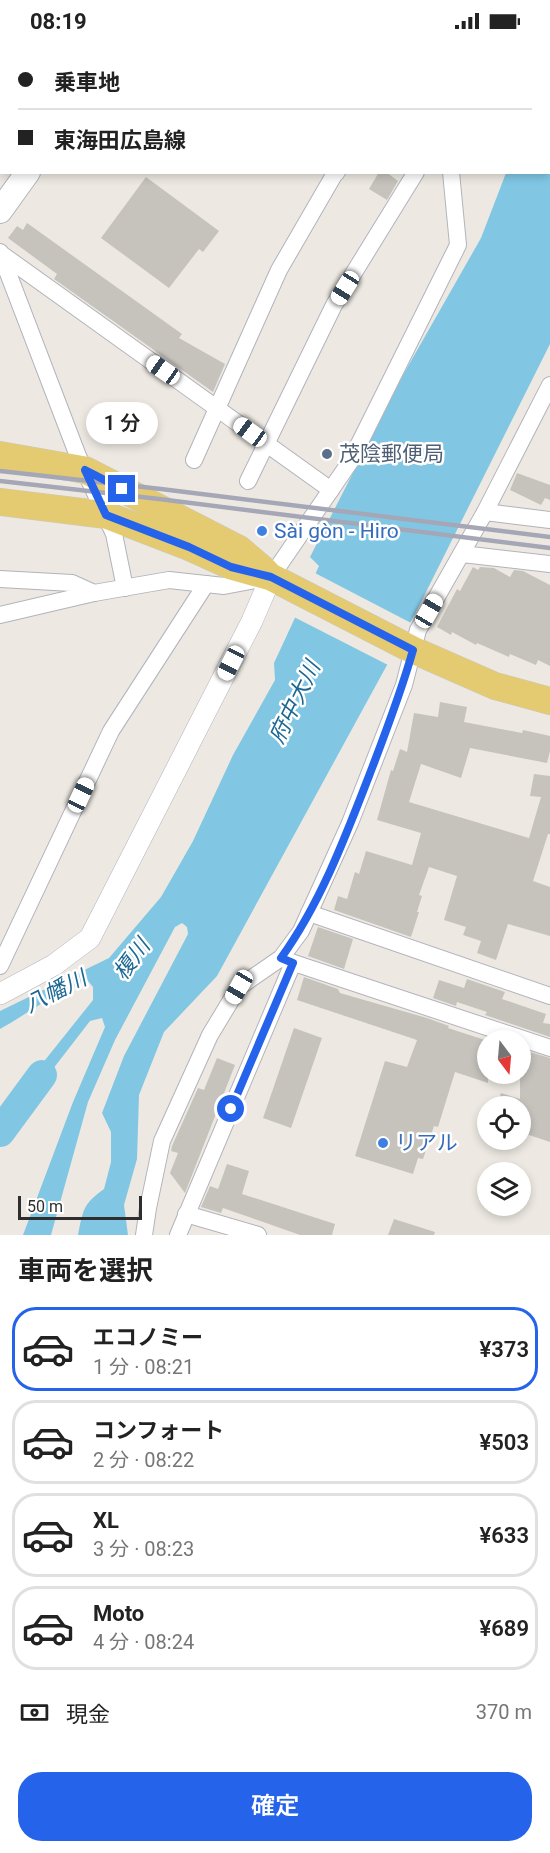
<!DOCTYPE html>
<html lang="ja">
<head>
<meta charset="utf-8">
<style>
	body { margin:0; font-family:Roboto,"Noto Sans JP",sans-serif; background:#f6f6f6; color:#222; height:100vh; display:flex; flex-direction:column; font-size:22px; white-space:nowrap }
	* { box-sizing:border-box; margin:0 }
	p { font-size:20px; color:#767676 }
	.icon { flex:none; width:33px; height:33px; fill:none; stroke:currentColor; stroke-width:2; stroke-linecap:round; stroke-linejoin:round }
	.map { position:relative; height:1193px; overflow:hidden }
	.sheet { display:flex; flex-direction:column; background:#fff; flex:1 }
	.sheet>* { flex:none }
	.hud { position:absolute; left:0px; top:0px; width:550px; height:132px; box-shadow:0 3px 9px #0003; display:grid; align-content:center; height:132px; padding:0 18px; background:#fff }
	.needle { width:39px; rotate:164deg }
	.fabs { position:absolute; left:477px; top:988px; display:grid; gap:12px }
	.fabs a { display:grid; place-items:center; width:54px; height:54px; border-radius:50%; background:#fff; box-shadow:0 3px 9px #0003; font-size:30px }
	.scale { position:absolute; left:18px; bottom:15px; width:124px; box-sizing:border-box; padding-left:6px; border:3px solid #2e2e2e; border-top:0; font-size:16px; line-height:21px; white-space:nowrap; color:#2e2e2e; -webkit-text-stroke:4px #fff; paint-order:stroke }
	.end { position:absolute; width:27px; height:27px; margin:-14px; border:8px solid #2563eb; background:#fff; box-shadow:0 0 0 3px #fff }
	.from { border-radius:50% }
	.bubble { position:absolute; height:42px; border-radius:21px; background:#fff; box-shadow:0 3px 9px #0003; font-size:20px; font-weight:600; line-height:42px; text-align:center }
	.car { position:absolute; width:18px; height:36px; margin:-18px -9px; border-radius:8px; box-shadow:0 0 4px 2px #0007; background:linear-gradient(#fff 24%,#345 0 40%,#fff 0 76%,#345 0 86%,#fff 0) }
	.hud b { display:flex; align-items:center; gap:21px; height:57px; font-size:22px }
	.hud b+b { border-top:2px solid #e0e0e0 }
	.hud i { width:15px; height:15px; background:#222 }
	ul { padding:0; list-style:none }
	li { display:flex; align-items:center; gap:18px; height:84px; margin:0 12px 9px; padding:0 6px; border:3px solid #e0e0e0; border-radius:24px }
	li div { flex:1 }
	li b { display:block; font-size:22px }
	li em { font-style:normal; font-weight:600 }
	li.active { border-color:#2563eb }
	li>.icon { width:54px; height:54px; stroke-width:1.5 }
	h2 { padding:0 18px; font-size:27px; line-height:72px }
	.pay { display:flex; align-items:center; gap:15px; height:66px; padding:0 18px; font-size:22px }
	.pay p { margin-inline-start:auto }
	.primary-button { display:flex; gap:12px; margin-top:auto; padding:12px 18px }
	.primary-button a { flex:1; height:69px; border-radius:24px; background:#2563eb; color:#fff; font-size:24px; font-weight:600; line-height:69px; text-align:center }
	.status { display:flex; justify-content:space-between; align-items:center; height:42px; padding:0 30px; background:#fff; direction:ltr }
	.status svg { height:16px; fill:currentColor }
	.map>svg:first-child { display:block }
	.water { fill:#81c7e4 }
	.pier { fill:#ede9e2 }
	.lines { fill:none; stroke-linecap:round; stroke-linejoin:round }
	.river { stroke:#81c7e4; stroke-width:30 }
	.building { fill:#c6c3bd }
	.minor-tunnel { stroke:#c7c4be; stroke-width:16; stroke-dasharray:16 8; stroke-linecap:butt }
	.minor-casing { stroke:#b2b3bc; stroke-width:18 }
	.tertiary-casing { stroke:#b2b3bc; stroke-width:22 }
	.secondary-casing { stroke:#b2b3bc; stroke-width:26 }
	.primary-casing { stroke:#c9c9c9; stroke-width:28 }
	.minor { stroke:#fff; stroke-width:16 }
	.tertiary { stroke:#fff; stroke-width:21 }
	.secondary { stroke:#fff; stroke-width:24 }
	.primary { stroke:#e4cb71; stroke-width:27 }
	.rail { stroke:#a5a7b6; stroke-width:4.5 }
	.route { stroke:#2563eb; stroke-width:8 }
	.service-dot { fill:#5c6f8a; stroke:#fff; stroke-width:2 }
	.shop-dot { fill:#3f7fe0; stroke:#fff; stroke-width:2 }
	.labels { text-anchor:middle; stroke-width:5; stroke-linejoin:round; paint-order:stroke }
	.service-label { font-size:21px; fill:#4e5e75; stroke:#fff; text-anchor:start }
	.shop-label { font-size:21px; fill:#366cbe; stroke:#fff; text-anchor:start }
	.water-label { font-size:22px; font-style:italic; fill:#1c6893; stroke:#fff }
</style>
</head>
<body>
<div class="status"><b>08:19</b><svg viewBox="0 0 49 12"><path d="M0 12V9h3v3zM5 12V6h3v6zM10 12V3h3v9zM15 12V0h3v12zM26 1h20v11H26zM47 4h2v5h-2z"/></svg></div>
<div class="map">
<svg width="550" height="1193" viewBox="0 0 550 1193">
	<rect width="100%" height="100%" fill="#ede9e2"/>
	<path class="water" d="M550,13V302L416,570L217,934L164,990L139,1053L137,1117L124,1163L128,1193H78C83,1168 83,1162 104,1147L111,1120V1090L102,1071L124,1014L188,892L187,885L182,881L175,885L115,998L88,1060L51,1193H23L73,1060L105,985L102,976L90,979L22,1067L10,1062L93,958V945L88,939C56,949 29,971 0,987V969L109,916L161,855L193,799L233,713L275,638L274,621L319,524L310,515L403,333L481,196L506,131L549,130Z"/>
	<path class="pier" d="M313,530L413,582L390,624L292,574Z"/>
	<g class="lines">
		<path class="river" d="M0,1090L42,1033"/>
	</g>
	<g class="building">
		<path d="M379,130H386L398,139L387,158L369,147Z"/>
		<path d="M146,135L219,189L203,210L199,207L169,246L101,196Z"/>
		<path d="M27,181L182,292L179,296L225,322L213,350L54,237L57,232L8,196L17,184L23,188Z"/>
		<path d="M517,431L550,443V458L545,456L541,463L510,448Z"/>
		<path d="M473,525L478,528L480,525L494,526L510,535L514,528L523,529L550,543V624L538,618L536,623L510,612L509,615L477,601L476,603L452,590L451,593L437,585L457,547L460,549Z"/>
		<path d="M440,660L467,665L464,680L522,691L523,688L550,694V709L547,721L470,706L461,736L421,722L409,760L529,796L541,755L530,754L534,732L550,734V792H548L533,839L550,845V894L508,882L496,918L477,911L481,899L463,893L466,885L444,878L457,834L429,825L419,853L422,854L417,870H419L411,895L334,868L338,854L347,857L355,830L359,832L366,809L412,823L421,791L377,778L391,728L393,729L400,707L407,710L414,671L438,675Z"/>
		<path d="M318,885L353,897L344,927L308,914Z"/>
		<path d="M304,935L338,947L340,951L427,976L449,984L448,986L488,999V1041L455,1030L438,1085L434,1084L423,1117L418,1116L413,1132L355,1114L385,1019L407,1025L417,998L297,958Z"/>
		<path d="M467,937L505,950L502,957L546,972L543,981L550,982V995L485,973L487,970L457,960L456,964L433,956L439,938L464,946Z"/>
		<path d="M294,986L322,996L291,1086L263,1076Z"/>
		<path d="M520,1007L550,1016V1100L520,1090V1065H496L501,1051L520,1057Z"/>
		<path d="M217,1016L235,1023L185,1151L170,1131L178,1111L171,1109L172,1104L198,1046L204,1048Z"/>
		<path d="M227,1122L249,1129L242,1152L335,1182L332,1193H300L223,1166L221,1171L201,1165L210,1144L218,1147Z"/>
		<path d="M394,1177L435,1190L434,1193H388Z"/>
	</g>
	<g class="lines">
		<path class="minor-tunnel" d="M492,2L493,0"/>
		<g class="minor-casing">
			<g id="minor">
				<path d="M0,210L78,414L114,492L125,546"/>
				<path d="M0,211L331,448"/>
				<path d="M194,418L279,228L334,133L337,130"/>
				<path d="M248,439L334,263L416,130"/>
				<path d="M485,470L550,478"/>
				<path d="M462,512L550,522"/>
				<path d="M0,537L72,541L94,551"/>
				<path d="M0,573L94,551L169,538L224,544L271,535L350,420L458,203L451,130"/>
				<path d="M309,871L550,954"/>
				<path d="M285,918L550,1006"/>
				<path d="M0,924L111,689L206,542"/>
				<path d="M186,1172L258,1193"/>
				<path d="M144,1193L148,1166L162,1099L210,993L239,945L281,916L301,889L350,781L404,643L418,588L485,470L550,343"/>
				<path d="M178,1193L293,921"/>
			</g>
		</g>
		<g class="tertiary-casing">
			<path id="tertiary" d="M0,952L54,923L90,896L252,579L271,535"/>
		</g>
		<g class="secondary-casing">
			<g id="secondary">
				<path d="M134,2L135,0"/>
				<path d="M0,169L28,130"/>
			</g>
		</g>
		<g class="primary-casing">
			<g id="primary">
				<path d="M0,413L85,428L239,507L266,530"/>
				<path d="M0,460L106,473L189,505L231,524L271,535L413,608L495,644L550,659"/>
			</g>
		</g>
		<use href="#minor" class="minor"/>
		<use href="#tertiary" class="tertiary"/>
		<use href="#secondary" class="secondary"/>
		<use href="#primary" class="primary"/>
		<g class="rail">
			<path d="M426,0L433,2"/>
			<path d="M470,0L477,2"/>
			<path d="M512,0L519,2"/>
			<path d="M549,8H550"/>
			<path d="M549,27H550"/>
			<path d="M0,429L161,447L550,495"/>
			<path d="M0,439L159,457L550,506"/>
		</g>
	</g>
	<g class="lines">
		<path class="route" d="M122,447L85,428L106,473L189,505L231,525L271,535L413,608C401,651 385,692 369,734C345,796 320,862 281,916L293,921L231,1067"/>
	</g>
	<circle class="service-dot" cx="327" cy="412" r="6"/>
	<g class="shop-dot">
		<circle cx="262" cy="489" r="6"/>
		<circle cx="383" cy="1101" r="6"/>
	</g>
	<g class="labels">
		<g class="service-label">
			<text x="339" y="419">茂陰郵便局</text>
		</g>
		<g class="shop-label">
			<text x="274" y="496">Sài gòn - Hiro</text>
			<text x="395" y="1108">リアル</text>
		</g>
		<g class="water-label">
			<text transform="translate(294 660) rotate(-64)" y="8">府中大川</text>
			<text transform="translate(131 917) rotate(-53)" y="8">榎川</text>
			<text transform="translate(55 949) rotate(-27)" y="8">八幡川</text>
		</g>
	</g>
</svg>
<div class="fabs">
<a><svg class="needle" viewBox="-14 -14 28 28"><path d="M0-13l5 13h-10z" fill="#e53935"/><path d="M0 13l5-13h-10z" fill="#767676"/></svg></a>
<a><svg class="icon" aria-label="locate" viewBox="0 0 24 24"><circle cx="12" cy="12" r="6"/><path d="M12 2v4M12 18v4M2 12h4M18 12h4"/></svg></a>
<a><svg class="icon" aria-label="layers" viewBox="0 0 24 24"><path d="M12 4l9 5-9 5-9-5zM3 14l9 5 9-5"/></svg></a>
</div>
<div class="scale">50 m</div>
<i class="end from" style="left:231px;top:1067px"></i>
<i class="end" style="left:122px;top:447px"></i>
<div class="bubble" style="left:86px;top:360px;width:72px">1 分</div>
<i class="car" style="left:345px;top:246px;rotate:212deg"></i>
<i class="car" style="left:163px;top:328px;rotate:305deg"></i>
<i class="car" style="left:250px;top:390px;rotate:306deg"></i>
<i class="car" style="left:429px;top:569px;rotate:30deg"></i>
<i class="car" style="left:231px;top:621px;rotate:207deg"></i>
<i class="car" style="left:81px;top:753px;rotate:25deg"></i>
<i class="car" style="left:239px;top:945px;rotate:210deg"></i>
<div class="hud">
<b><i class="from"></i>乗車地</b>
<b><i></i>東海田広島線</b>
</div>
</div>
<section class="sheet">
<h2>車両を選択</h2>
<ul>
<li class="active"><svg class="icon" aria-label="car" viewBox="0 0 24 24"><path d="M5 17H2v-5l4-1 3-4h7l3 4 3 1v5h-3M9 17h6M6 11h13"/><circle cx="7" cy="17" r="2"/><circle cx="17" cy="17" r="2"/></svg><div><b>エコノミー</b><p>1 分 · 08:21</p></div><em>¥373</em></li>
<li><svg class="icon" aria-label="car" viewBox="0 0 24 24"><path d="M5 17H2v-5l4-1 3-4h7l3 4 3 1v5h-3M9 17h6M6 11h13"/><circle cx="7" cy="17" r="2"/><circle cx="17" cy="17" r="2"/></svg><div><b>コンフォート</b><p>2 分 · 08:22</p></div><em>¥503</em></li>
<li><svg class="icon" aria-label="car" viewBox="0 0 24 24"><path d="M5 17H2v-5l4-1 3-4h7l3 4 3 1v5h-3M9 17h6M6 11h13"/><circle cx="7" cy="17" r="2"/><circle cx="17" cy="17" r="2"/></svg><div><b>XL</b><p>3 分 · 08:23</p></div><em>¥633</em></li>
<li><svg class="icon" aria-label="car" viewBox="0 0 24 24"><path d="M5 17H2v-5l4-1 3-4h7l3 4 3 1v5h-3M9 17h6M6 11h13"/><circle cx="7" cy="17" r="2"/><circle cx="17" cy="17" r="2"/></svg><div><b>Moto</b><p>4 分 · 08:24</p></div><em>¥689</em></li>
</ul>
<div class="pay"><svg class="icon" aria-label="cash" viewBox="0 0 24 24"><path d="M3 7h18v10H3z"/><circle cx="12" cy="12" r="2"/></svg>現金<p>370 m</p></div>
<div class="primary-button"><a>確定</a></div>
</section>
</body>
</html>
